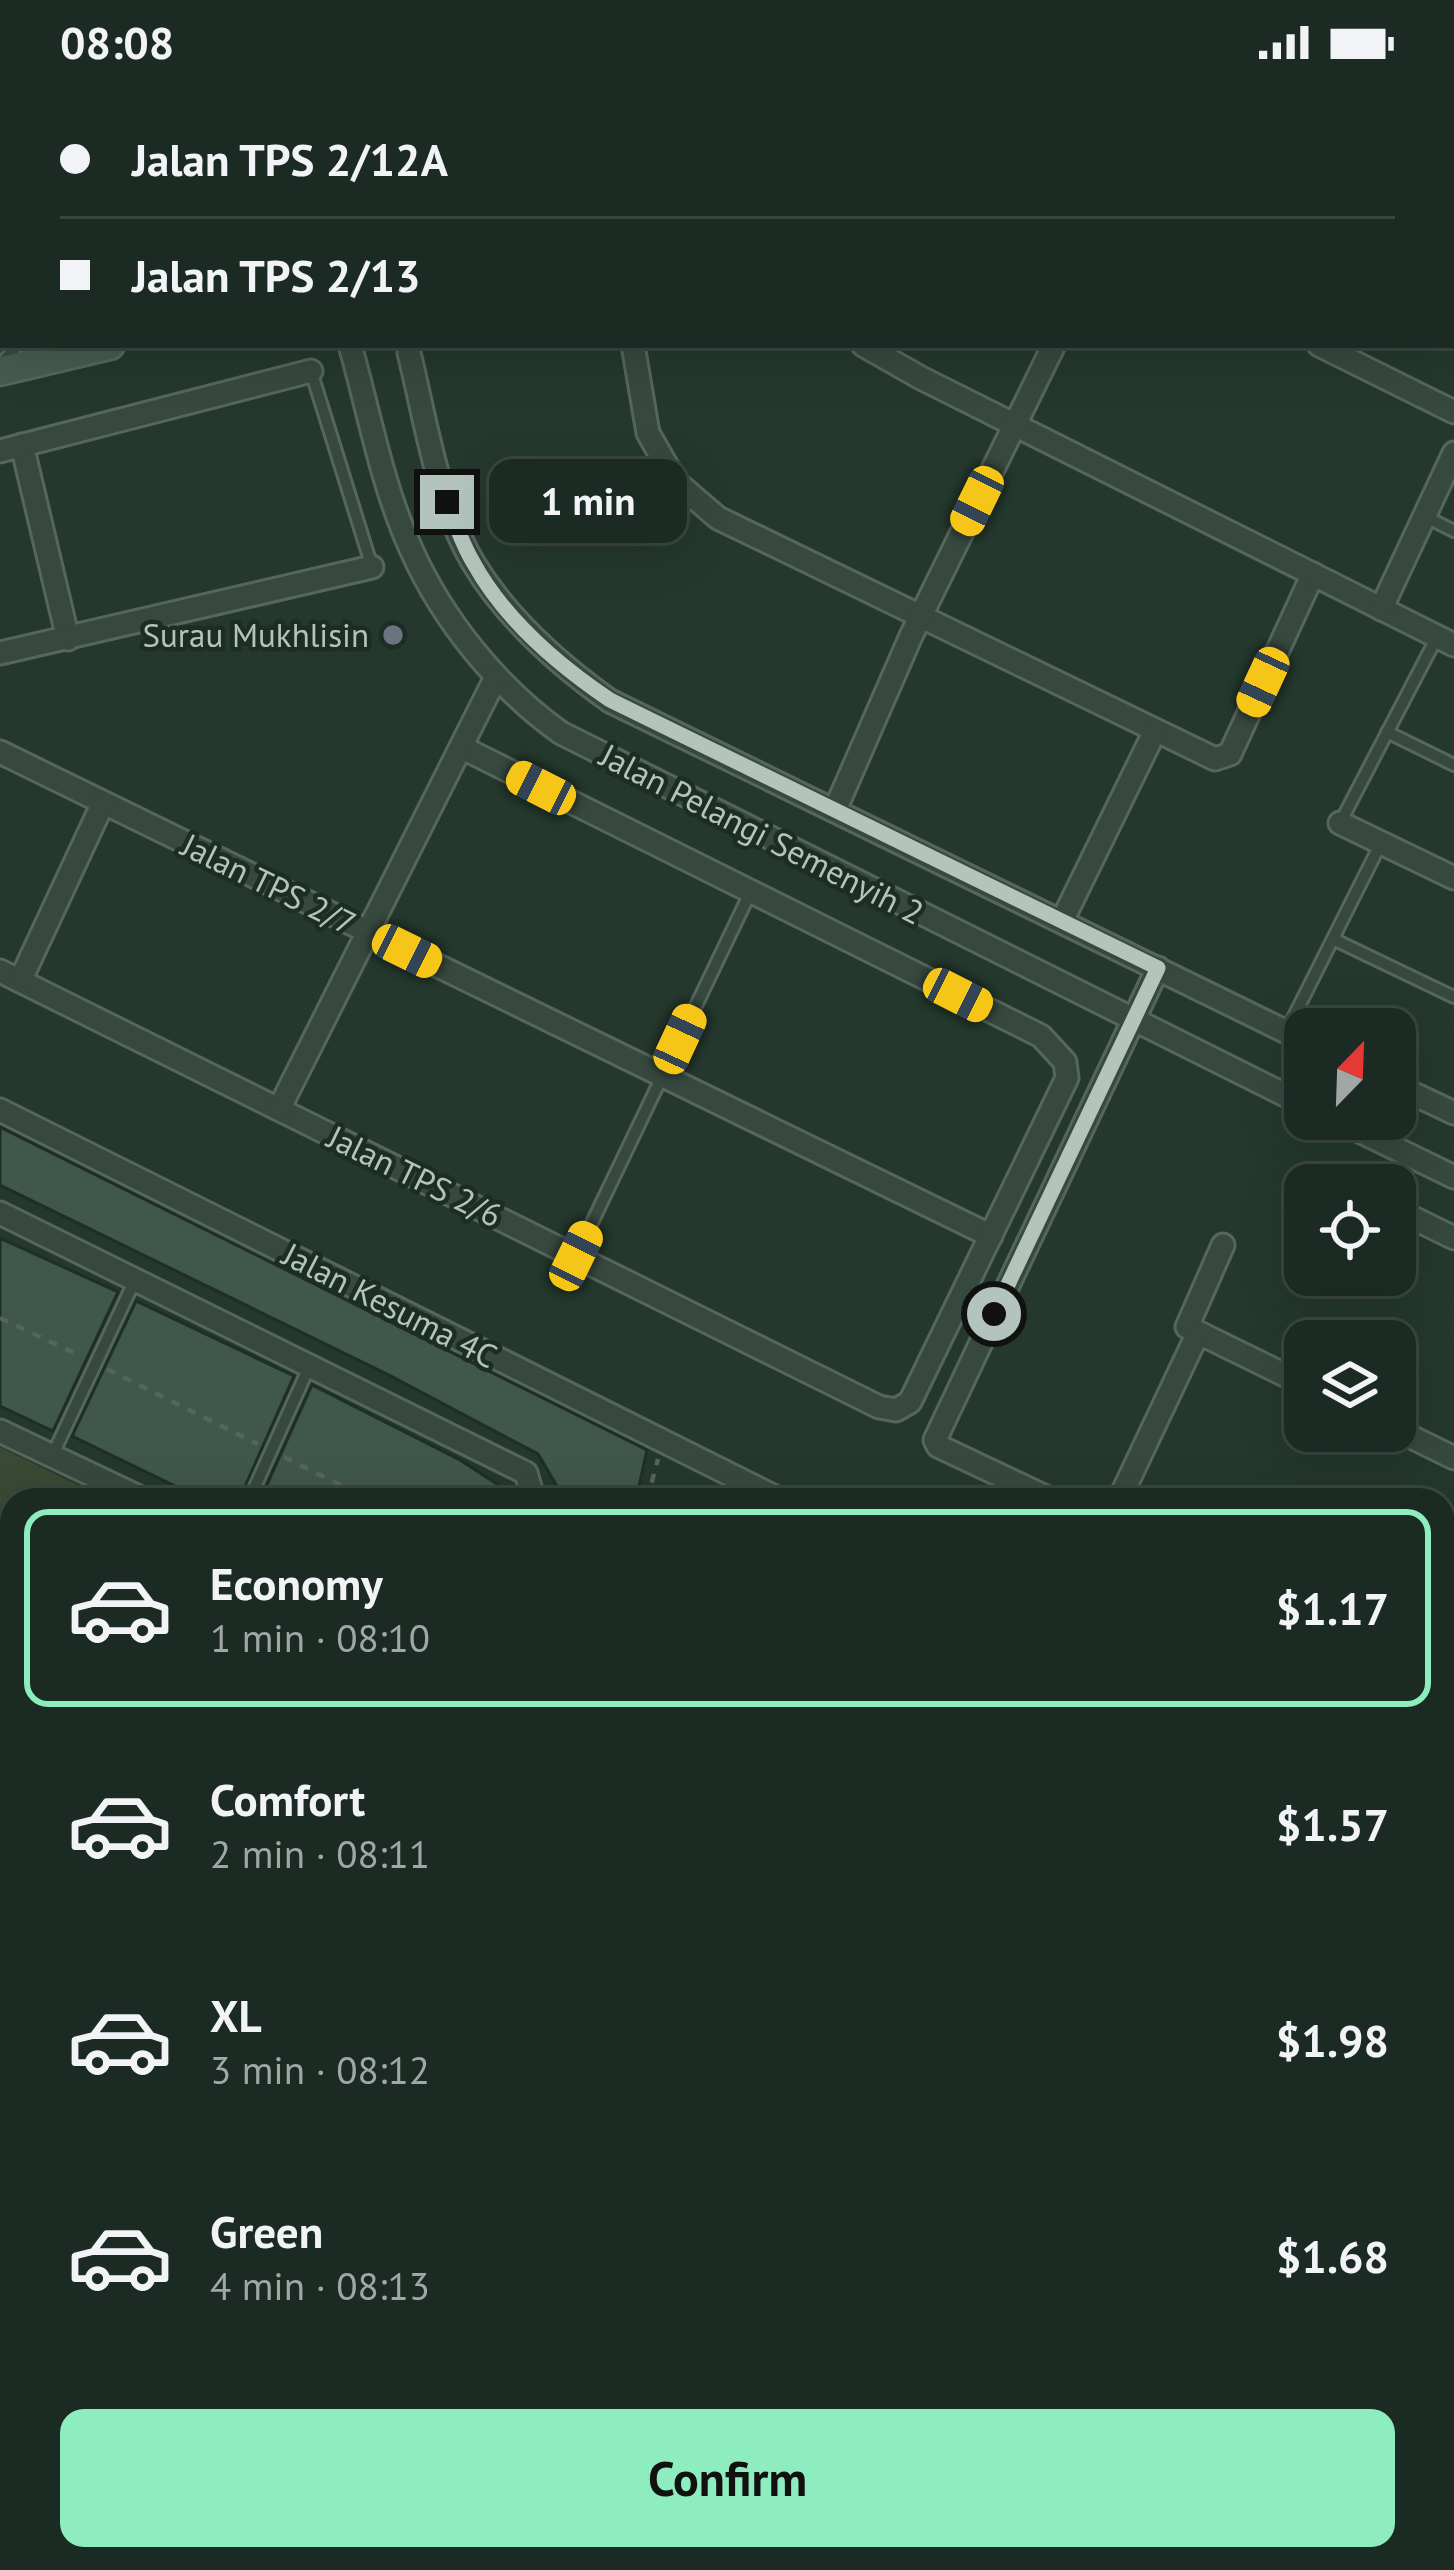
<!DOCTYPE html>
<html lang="en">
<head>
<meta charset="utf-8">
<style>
	body { margin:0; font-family:"PT Sans",sans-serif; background:#24322a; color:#f1f3f6; height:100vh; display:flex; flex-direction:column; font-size:45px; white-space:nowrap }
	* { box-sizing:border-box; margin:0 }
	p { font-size:39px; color:#a0a7a5 }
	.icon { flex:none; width:66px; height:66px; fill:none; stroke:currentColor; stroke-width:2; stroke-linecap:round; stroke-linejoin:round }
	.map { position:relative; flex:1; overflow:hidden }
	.side { position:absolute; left:0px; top:1404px; width:1455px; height:1083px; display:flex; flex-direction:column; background:#1b2a22; border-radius:36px 36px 0 0; box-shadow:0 12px 48px #0002,0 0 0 3px #394640 }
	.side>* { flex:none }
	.guide { position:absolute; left:0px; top:0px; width:1455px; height:264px; box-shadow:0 12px 48px #0002,0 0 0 3px #394640; display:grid; align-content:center; height:264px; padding:0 60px; background:#1b2a22 }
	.needle { width:78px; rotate:23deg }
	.controls { position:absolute; left:1284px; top:924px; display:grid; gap:24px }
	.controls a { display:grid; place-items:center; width:132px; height:132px; border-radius:24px; background:#1b2a22; box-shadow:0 12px 48px #0002,0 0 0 3px #394640; font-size:60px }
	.end { position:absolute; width:54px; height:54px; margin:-27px; border:15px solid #b2c4bb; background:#111; box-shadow:0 0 0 6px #111 }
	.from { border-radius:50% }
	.bubble { position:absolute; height:84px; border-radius:24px; background:#1b2a22; box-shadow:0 12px 48px #0002,0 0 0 3px #394640; font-size:39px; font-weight:600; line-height:84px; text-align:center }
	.car { position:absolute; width:36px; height:72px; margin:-36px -18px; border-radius:15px; box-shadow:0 0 9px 3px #0007; background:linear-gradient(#f5c518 24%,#345 0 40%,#f5c518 0 76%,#345 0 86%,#f5c518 0) }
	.guide b { display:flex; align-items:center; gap:42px; height:114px; font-size:45px }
	.guide b+b { border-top:3px solid #394640 }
	.guide i { width:30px; height:30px; background:#f1f3f6 }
	ul { padding:21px 0 0; list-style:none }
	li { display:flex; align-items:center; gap:36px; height:198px; margin:0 24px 18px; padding:0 36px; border:6px solid transparent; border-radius:24px }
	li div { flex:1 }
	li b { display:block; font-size:45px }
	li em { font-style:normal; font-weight:600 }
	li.current { border-color:#8eedbe }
	li>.icon { width:108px; height:108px; stroke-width:1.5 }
	.primary-button { display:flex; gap:24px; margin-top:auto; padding:24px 60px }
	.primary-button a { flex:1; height:138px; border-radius:24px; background:#8eedbe; color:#111; font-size:48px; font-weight:600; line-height:138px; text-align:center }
	.status { display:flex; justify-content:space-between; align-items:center; height:84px; padding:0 60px; background:#1b2a22; direction:ltr }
	.status svg { height:33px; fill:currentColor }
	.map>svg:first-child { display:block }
	.green { fill:#394933 }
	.building { fill:#40574b; stroke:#1e2f26; stroke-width:3 }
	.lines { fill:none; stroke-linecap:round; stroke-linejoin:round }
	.lane-casing { stroke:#55665d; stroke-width:16 }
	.street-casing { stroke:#55665d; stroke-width:27 }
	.secondary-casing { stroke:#55665d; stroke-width:33 }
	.path { stroke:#546654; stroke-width:4.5; stroke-dasharray:9 9; stroke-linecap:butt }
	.lane { stroke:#37483f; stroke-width:10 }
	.street { stroke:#37483f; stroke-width:21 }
	.secondary { stroke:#465b51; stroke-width:27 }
	.route { stroke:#b2c4bb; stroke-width:15 }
	.worship-dot { fill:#6b7280; stroke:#1c2d24; stroke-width:4.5 }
	.labels { text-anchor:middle; stroke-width:9; stroke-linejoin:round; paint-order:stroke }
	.poi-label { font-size:33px; fill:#b2c4bb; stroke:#1c2d24; text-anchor:end }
	.street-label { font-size:33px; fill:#b2c4bb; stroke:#1c2d24 }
</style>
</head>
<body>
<div class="status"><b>08:08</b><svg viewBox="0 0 49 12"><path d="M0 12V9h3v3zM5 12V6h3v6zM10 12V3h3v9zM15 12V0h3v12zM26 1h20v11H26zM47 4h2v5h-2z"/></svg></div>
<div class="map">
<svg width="1454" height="2486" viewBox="0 0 1454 2486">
	<rect width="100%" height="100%" fill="#24382d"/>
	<path class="green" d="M0,1363L109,1416H12V1477L0,1473Z"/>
	<g class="building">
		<path d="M0,1043L647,1366L636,1416H565L538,1370L389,1291L0,1101Z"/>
		<path d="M0,1154L118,1208L53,1347L0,1322Z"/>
		<path d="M136,1217L294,1292L239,1416H204L72,1352Z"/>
		<path d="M312,1301L460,1376L497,1400L508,1416H260Z"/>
	</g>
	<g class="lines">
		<g class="lane-casing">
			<g id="lane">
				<path d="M1125,0L1126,3"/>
				<path d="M2,279L18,261"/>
				<path d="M311,287L372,483"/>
				<path d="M1424,432L1454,447"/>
				<path d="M1387,648L1454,681"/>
				<path d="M1340,739L1437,553"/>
				<path d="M1333,855L1454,913"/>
				<path d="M1286,948L1381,759"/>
				<path d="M576,1172L751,807"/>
				<path d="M52,1372L135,1196"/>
				<path d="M249,1416L310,1281"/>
				<path d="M0,2068L12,2071"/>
			</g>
		</g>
		<g class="street-casing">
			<g id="street">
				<path d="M350,261C369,328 382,402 411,465C443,537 498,604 561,649L1305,1021"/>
				<path d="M633,261L648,349L676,398L718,434L1215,675L1230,670L1313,490"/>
				<path d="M863,261L921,294L1454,561"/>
				<path d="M1319,261L1454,328"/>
				<path d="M409,269C426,337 437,419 474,480C508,536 558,580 610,617L1305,957"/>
				<path d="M22,361L68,555"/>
				<path d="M0,367L311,287"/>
				<path d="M1381,525L1454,369"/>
				<path d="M0,569L372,483"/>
				<path d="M0,668L991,1152"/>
				<path d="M835,726L911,552L1054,261"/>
				<path d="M1340,739L1454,794"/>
				<path d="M1062,837L1155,647"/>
				<path d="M0,887L879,1323L896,1326L910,1318L1067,994L1065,978L1041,952L461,663"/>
				<path d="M20,897L103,719"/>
				<path d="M1395,1001L1454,1029"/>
				<path d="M279,1025L496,593"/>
				<path d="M0,1026L781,1416"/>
				<path d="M1335,1035L1454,1093"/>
				<path d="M1333,1095L1346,1101"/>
				<path d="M1395,1125L1454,1154"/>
				<path d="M0,1129L526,1389L534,1416"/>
				<path d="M1223,1161L1187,1243L1305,1301"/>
				<path d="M1395,1345L1454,1374"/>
				<path d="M0,1347L145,1416"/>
				<path d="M1052,1416L938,1362L935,1356L1158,884"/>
				<path d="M1119,1416L1198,1249"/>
				<path d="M0,1506L12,1509"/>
				<path d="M1443,1575L1454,1550"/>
				<path d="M1443,1597L1454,1602"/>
				<path d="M0,1717L12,1720"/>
				<path d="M1443,1739L1454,1745"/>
				<path d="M0,1962L12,1965"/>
				<path d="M1443,2072L1454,2074"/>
				<path d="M0,2187L12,2136"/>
				<path d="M1443,2440L1454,2444"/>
				<path d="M0,2463L12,2466"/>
				<path d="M47,2475L92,2486"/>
				<path d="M913,2475L947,2486"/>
				<path d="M217,2486L219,2475"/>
				<path d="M577,2486L582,2475"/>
				<path d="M1190,2486L1194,2475"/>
			</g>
		</g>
		<g class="secondary-casing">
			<g id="secondary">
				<path d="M1177,3L1188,0"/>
				<path d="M0,287L110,261"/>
				<path d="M0,1823L12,1826"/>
				<path d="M0,1871L12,1874"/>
				<path d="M1443,2188L1454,2191"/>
				<path d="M1443,2246L1454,2250"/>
			</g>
		</g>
		<g class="path">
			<path d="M1452,83L1454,84"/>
			<path d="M1452,244H1454"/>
			<path d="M0,1234L81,1272"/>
			<path d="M107,1285L258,1360"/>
			<path d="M284,1373L371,1416"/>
			<path d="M647,1416L658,1375"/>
		</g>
		<use href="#lane" class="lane"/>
		<use href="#street" class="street"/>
		<use href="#secondary" class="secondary"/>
	</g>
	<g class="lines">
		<path class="route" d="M447,418C455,438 462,460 473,478C504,535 558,581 610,616L1158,884L994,1230"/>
	</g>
	<circle class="worship-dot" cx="393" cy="551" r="12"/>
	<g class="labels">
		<g class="poi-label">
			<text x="369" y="563">Surau Mukhlisin</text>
		</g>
		<g class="street-label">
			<text transform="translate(762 750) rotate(27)" y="12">Jalan Pelangi Semenyih 2</text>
			<text transform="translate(269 800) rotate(26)" y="12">Jalan TPS 2/7</text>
			<text transform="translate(415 1092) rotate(26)" y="12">Jalan TPS 2/6</text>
			<text transform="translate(390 1221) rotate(27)" y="12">Jalan Kesuma 4C</text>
		</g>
	</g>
</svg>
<div class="controls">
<a><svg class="needle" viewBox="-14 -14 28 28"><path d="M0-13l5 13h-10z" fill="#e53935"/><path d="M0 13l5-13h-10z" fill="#a0a7a5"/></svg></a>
<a><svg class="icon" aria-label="locate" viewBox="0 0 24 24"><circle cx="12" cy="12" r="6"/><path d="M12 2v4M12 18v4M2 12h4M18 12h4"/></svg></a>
<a><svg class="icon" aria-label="layers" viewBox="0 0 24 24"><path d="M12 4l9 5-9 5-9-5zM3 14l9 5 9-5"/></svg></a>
</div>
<i class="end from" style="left:994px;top:1230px"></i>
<i class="end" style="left:447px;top:418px"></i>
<div class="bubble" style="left:489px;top:375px;width:198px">1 min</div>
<i class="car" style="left:977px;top:417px;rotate:206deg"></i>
<i class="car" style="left:1263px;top:598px;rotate:205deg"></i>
<i class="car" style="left:541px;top:704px;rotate:297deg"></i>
<i class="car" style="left:407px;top:867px;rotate:116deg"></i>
<i class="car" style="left:958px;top:911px;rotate:117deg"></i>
<i class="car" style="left:680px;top:955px;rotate:25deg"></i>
<i class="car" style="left:576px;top:1172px;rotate:26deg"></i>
<div class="guide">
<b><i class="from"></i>Jalan TPS 2/12A</b>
<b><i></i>Jalan TPS 2/13</b>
</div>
<section class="side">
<ul>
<li class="current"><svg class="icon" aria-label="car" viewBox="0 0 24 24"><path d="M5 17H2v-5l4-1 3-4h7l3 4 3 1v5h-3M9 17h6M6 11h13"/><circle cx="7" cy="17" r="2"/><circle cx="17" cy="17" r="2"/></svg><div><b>Economy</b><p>1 min · 08:10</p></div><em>$1.17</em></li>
<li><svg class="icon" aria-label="car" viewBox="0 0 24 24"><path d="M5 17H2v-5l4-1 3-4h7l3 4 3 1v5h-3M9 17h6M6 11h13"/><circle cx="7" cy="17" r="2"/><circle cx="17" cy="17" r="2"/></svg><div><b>Comfort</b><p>2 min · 08:11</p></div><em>$1.57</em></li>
<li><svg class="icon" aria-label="car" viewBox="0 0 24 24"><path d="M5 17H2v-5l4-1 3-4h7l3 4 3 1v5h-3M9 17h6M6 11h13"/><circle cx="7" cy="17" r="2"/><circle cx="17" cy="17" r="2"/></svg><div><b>XL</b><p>3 min · 08:12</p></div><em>$1.98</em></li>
<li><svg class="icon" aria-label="car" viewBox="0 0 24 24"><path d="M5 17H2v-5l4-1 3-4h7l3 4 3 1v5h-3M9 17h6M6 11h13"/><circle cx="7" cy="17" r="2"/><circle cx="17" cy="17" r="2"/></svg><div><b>Green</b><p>4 min · 08:13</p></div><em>$1.68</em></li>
</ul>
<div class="primary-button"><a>Confirm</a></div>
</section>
</div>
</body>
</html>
